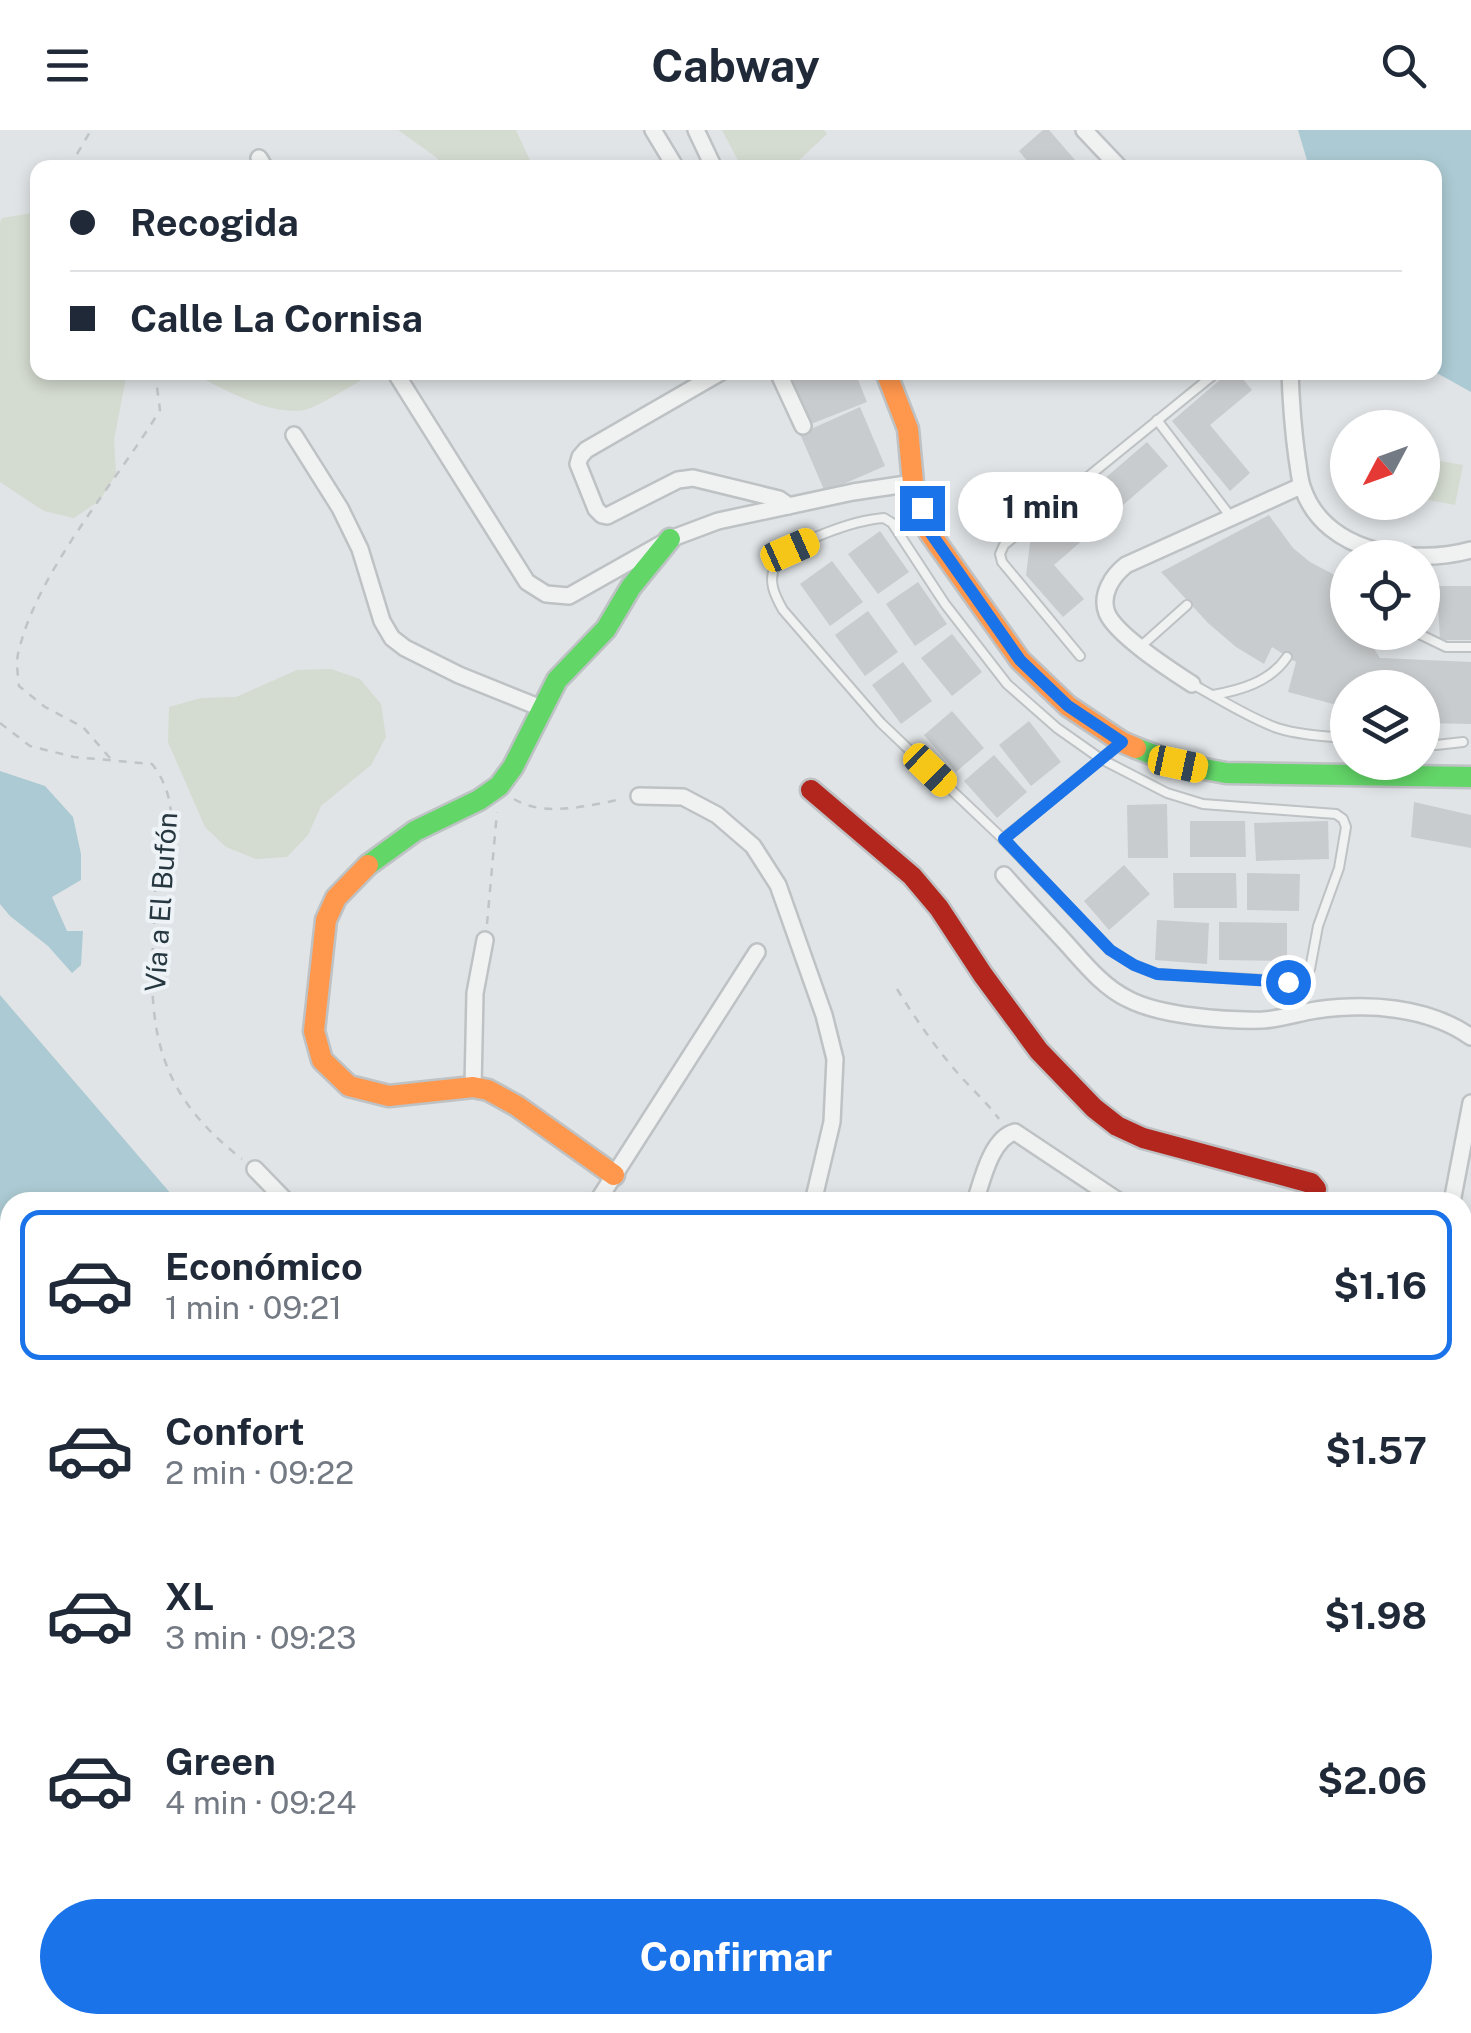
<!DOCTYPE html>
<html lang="es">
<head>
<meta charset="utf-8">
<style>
	body { margin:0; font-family:"Public Sans",sans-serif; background:#f2f2f3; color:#1f2937; height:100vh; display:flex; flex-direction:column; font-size:38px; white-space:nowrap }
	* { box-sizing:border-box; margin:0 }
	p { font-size:32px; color:#747a83 }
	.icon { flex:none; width:55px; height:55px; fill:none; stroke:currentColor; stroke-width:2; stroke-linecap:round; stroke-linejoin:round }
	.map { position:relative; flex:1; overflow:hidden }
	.side { position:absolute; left:0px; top:1062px; width:1472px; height:842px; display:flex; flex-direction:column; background:#fff; border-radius:30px 30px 0 0; box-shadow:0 5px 15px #0003 }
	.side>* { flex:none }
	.banner { position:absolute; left:30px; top:30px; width:1412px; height:220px; border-radius:20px; box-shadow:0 5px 15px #0003; display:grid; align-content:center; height:220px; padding:0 40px; background:#fff }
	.needle { width:65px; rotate:229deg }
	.controls { position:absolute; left:1330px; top:280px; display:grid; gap:20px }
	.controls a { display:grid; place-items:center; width:110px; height:110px; border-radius:50%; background:#fff; box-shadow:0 5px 15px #0003; font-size:50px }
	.end { position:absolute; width:45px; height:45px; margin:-22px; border:12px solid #1a73e8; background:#fff; box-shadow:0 0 0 5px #fff }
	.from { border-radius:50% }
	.bubble { position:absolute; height:70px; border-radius:35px; background:#fff; box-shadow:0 5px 15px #0003; font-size:32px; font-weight:700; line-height:70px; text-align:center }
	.car { position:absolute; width:30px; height:60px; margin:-30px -15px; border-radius:12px; box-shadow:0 0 8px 2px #0007; background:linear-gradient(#f5c518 24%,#345 0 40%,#f5c518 0 76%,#345 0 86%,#f5c518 0) }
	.banner b { display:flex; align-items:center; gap:35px; height:95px; font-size:38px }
	.banner b+b { border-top:2px solid #e0e1e3 }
	.banner i { width:25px; height:25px; background:#1f2937 }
	ul { padding:18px 0 0; list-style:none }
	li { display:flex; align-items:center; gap:30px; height:150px; margin:0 20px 15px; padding:0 20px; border:5px solid transparent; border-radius:20px }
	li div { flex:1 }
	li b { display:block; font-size:38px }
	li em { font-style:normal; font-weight:700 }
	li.on { border-color:#1a73e8 }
	li>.icon { width:90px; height:90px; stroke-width:1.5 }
	.cta { display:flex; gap:20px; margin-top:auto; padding:20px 40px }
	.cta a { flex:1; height:115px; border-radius:60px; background:#1a73e8; color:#fff; font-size:40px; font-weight:700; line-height:115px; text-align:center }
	header { display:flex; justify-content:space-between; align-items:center; height:130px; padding:0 40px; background:#fff; font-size:45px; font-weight:700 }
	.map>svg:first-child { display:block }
	.green { fill:#d4dbd0 }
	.water { fill:#accad3 }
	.building { fill:#c9ccce }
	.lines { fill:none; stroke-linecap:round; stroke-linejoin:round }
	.lane-casing { stroke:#bec2c4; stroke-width:12 }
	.street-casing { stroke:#bec2c4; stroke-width:20 }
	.fast-casing { stroke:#bec2c4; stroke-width:25 }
	.slow-casing { stroke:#bec2c4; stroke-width:25 }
	.jam-casing { stroke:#bec2c4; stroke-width:25 }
	.path { stroke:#bfc4c6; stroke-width:2.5; stroke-dasharray:8 8; stroke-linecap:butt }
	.lane { stroke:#f0f2f2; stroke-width:8 }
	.street { stroke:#f0f2f2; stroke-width:15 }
	.fast { stroke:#63d668; stroke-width:20 }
	.slow { stroke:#ff974d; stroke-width:20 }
	.jam { stroke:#b3261e; stroke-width:20 }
	.route { stroke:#1a73e8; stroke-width:12 }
	.labels { text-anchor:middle; stroke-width:8; stroke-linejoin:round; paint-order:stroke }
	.street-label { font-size:28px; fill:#263740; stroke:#edf3f6 }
</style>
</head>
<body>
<header><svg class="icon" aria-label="menu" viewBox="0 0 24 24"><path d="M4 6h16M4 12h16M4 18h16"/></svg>Cabway<svg class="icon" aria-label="search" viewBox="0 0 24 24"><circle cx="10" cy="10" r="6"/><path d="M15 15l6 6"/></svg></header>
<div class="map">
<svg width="1471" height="1903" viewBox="0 0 1471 1903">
	<rect width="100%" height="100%" fill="#e0e4e6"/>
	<g class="green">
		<path d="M398,0H516L533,37H443L436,27Z"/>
		<path d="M722,0H824L827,4L792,37L742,38Z"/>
		<path d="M33,83L38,84V242L140,243L126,247L114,310L116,344L100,370L74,388L44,381L0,352V93L2,88Z"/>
		<path d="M192,243H374C360,250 317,278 304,280C269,286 222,258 192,243Z"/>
		<path d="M1422,328L1463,335L1455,375L1423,369Z"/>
		<path d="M331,539L360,549L381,574L386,607L371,635L321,676L308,705L287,727L256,729L226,717L205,697L168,612L169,577L201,568L236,567L297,540Z"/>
		<path d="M819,1895H1032L1037,1903H817Z"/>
	</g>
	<g class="water">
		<path d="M1298,0H1471V262L1435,242V38L1309,37Z"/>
		<path d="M0,641L45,656L73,687L81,724V750L52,767L67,801H83L81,835L72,843L48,816L10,786L0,774Z"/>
		<path d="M0,865L178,1072H10V1301L0,1288Z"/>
		<path d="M0,1389L10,1400V1441L0,1462Z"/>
	</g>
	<g class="building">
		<path d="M1043,0H1049L1082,38H1033L1019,21Z"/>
		<path d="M784,242H855L867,272L806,296Z"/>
		<path d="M1229,242H1237L1252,260L1210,295L1250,343L1230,361L1172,291Z"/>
		<path d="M860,277L885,336L825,362L800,304Z"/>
		<path d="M1147,312L1168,336L1054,435L1084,469L1063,487L1026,445L1030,413Z"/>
		<path d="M1269,385L1293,418L1310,432L1348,452V502H1363L1380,528L1471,532V594L1422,593V558H1348V578L1288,562L1296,532L1272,517L1264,534L1236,517L1208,493L1161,442Z"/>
		<path d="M880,401L909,442L878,464L848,424Z"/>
		<path d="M832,431L863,472L830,496L800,454Z"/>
		<path d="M918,452L947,494L915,516L886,474Z"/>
		<path d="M1437,456H1471V510H1440Z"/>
		<path d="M868,481L898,522L865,546L835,505Z"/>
		<path d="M952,504L982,542L952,566L921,528Z"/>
		<path d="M903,532L932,571L901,594L872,555Z"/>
		<path d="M952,581L984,618L956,642L924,605Z"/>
		<path d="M1029,591L1061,632L1031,656L999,615Z"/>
		<path d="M994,625L1027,662L997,688L964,651Z"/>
		<path d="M1414,672L1471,685V718L1411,707Z"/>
		<path d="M1167,674L1168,728H1128L1127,675Z"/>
		<path d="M1190,691H1245L1246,727H1190Z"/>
		<path d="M1328,691L1329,729L1256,731L1254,693Z"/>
		<path d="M1124,735L1150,764L1109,800L1084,771Z"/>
		<path d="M1173,743H1236L1237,778H1174Z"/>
		<path d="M1247,743L1300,744L1299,781L1247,780Z"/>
		<path d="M1157,790L1209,793L1207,834L1155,830Z"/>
		<path d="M1219,792L1287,793V831L1219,830Z"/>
	</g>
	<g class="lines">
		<g class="lane-casing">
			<g id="lane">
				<path d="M1157,290L1231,387"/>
				<path d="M884,388L892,393L945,474L1007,554L1057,598L1101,629L1167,663L1203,674L1336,684L1343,689L1346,697L1339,738L1318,796L1310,839L1302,847L1288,851L1157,844L1134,835L1110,820L1003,709L881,593L783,480C775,466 767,450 776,435C791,411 856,390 884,388Z"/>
				<path d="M1415,502L1446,517H1471"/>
				<path d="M1368,504L1376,502"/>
				<path d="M1140,517L1187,475"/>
				<path d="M1080,526L1002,432L1000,424L1004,415L1217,242"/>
				<path d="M1192,554C1220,569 1247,587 1277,598C1299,605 1324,606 1348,608"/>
				<path d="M1213,565C1241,560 1270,552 1287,527"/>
				<path d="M1422,614L1436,615L1463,612"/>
				<path d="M1003,709L1120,614"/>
			</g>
		</g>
		<g class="street-casing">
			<g id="street">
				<path d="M653,0L676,38"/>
				<path d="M696,0L714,38"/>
				<path d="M1084,0L1120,38"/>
				<path d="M259,28L265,38"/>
				<path d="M395,242L527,452L546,464L569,466L670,409L718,391L853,362L913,353"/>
				<path d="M721,242L586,320L580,327L578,334L596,379L602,385L607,386L678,350L693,348L779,369L789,376"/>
				<path d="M778,242L803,296"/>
				<path d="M1290,242C1291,272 1293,299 1297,328C1299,338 1299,349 1303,359C1326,424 1413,436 1471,420"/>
				<path d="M294,305L340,378L360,419L382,491L392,508L405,518L459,545L541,578"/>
				<path d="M1192,554C1172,541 1116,505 1107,483C1100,465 1112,446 1126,435L1301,356"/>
				<path d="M639,666L683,667L717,685L753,716L778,755L824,885L835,929L832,992L813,1072"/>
				<path d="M1004,745C1024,768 1045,790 1066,813C1084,833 1103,857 1128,869C1160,886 1227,891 1263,890C1281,889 1298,883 1316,880C1367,873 1427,876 1471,907"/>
				<path d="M473,957L475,863L485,810"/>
				<path d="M255,1039L287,1072"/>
				<path d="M597,1072L757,822"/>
				<path d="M975,1072C982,1051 991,1008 1015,1002L1120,1072"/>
				<path d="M1452,1072L1471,973"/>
				<path d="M1462,1163L1471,1164"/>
				<path d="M1462,1330L1471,1331"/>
				<path d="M1462,1420L1471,1422"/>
				<path d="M0,1506L10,1489"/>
				<path d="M1462,1615L1471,1613"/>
				<path d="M0,1682L10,1672"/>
				<path d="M1462,1752L1471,1753"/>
				<path d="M77,1903L81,1895"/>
				<path d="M354,1903L356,1895"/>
				<path d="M622,1903L624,1895"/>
				<path d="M787,1903L789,1895"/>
				<path d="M1396,1903V1895"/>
			</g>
		</g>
		<g class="fast-casing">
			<g id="fast">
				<path d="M1136,618L1178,634L1226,643L1471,647"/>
				<path d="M368,735L415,701L479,670L499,656L513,637L557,550L606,499L631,457L670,409"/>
			</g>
		</g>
		<g class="slow-casing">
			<g id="slow">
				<path d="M886,242L908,299L913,353L929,402L1020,530L1068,576L1122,612L1136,618"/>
				<path d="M368,735L336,768L326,790L314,901L322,930L349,956L389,966L473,957L488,960L517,976L614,1045"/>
			</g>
		</g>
		<g class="jam-casing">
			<path id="jam" d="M811,660L912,746L939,778L983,845L1039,921L1094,978L1117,996L1143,1008L1311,1053L1316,1059L1312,1072"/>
		</g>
		<g class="path">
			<path d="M69,38L91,0"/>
			<path d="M0,593L30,616L74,627L152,634C166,651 174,677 170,699C168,711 160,723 158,735C154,755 155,777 154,797C147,900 157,963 242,1029"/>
			<path d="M110,628L83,597L45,577L19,556C18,546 16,534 18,524C36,442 116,353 160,280L155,242"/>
			<path d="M514,669C545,688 589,675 623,669"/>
			<path d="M487,794L497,682"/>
			<path d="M897,859C916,890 938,921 962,948C975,962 988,974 999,989"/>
			<path d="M728,1895L756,1903"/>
		</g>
		<use href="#lane" class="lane"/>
		<use href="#street" class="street"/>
		<use href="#fast" class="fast"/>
		<use href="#slow" class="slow"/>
		<use href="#jam" class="jam"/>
	</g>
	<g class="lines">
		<path class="route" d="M922,378L930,402L1020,530L1068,576L1122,612L1004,709L1110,820L1134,835L1157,844L1288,852"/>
	</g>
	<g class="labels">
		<g class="street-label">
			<text transform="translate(161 772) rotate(-86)" y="10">Vía a El Bufón</text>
		</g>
	</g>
</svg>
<div class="controls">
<a><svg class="needle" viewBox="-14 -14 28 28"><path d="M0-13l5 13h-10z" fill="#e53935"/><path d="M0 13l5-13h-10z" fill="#747a83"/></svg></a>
<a><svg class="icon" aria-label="locate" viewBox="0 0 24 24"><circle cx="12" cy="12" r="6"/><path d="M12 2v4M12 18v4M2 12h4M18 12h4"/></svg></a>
<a><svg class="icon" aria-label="layers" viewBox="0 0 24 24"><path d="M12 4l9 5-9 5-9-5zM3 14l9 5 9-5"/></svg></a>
</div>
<i class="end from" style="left:1288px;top:852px"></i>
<i class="end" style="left:922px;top:378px"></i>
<div class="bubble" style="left:958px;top:342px;width:165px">1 min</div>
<i class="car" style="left:790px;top:420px;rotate:66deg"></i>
<i class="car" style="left:1178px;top:634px;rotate:102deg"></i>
<i class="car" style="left:930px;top:640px;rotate:134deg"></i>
<div class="banner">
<b><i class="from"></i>Recogida</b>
<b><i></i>Calle La Cornisa</b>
</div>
<section class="side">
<ul>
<li class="on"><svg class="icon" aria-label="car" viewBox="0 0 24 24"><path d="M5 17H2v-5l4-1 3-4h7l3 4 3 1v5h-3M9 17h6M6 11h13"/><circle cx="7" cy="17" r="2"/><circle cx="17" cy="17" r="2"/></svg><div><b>Económico</b><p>1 min · 09:21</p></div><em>$1.16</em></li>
<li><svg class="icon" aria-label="car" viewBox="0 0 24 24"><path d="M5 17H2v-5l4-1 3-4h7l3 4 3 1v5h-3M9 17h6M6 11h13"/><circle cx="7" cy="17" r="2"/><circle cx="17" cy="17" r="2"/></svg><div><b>Confort</b><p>2 min · 09:22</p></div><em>$1.57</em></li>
<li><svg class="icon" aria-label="car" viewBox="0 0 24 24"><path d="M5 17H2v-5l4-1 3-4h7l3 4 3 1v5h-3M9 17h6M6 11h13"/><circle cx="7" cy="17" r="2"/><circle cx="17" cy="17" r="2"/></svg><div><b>XL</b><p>3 min · 09:23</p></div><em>$1.98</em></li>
<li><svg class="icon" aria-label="car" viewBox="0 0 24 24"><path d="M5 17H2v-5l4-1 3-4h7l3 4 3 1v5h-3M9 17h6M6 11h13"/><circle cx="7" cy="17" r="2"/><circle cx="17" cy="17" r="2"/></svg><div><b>Green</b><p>4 min · 09:24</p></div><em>$2.06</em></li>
</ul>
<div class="cta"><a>Confirmar</a></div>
</section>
</div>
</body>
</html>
